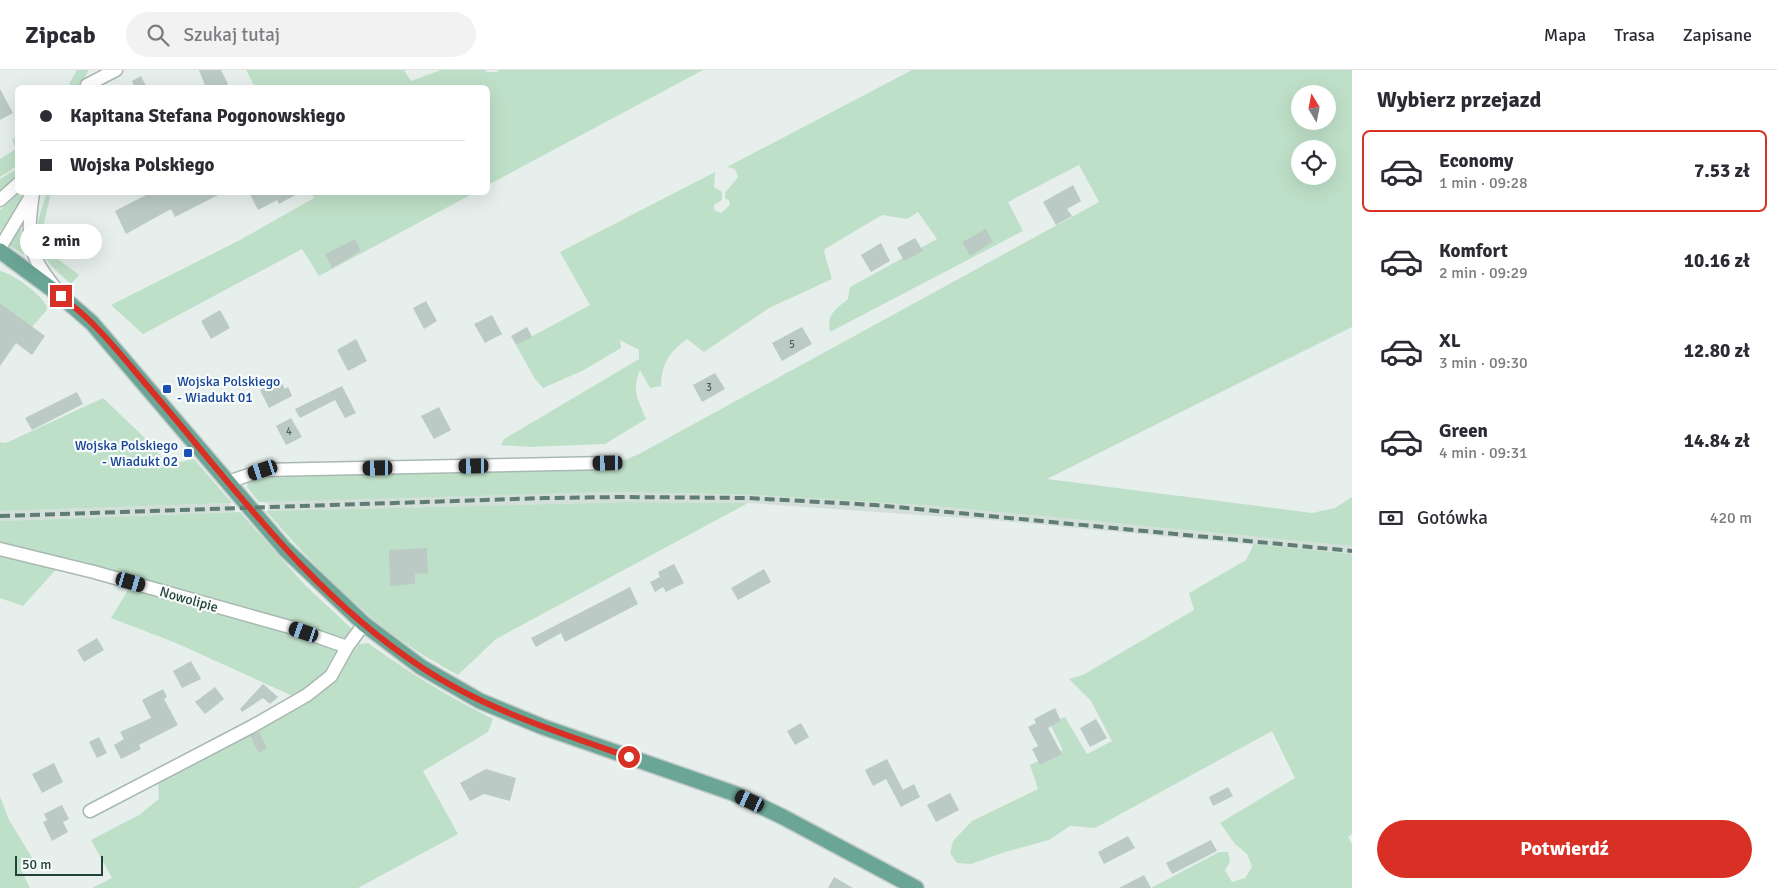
<!DOCTYPE html>
<html lang="pl">
<head>
<meta charset="utf-8">
<style>
	body { margin:0; font-family:Signika,sans-serif; background:#f2f2f3; color:#2b2b33; height:100vh; display:flex; flex-direction:column; font-size:19px; white-space:nowrap }
	* { box-sizing:border-box; margin:0 }
	p { font-size:16px; color:#7c7c81 }
	.icon { flex:none; width:28px; height:28px; fill:none; stroke:currentColor; stroke-width:2; stroke-linecap:round; stroke-linejoin:round }
	.map { position:relative; flex:1; overflow:hidden }
	.details { display:flex; flex-direction:column; background:#fff; width:425px }
	.details>* { flex:none }
	.banner { position:absolute; left:15px; top:15px; width:475px; height:110px; border-radius:8px; box-shadow:0 5px 20px #0002; display:grid; align-content:center; height:110px; padding:0 25px; background:#fff }
	.needle { width:32px; rotate:350deg }
	.controls { position:absolute; left:1291px; top:15px; display:grid; gap:10px }
	.controls a { display:grid; place-items:center; width:45px; height:45px; border-radius:50%; background:#fff; box-shadow:0 5px 20px #0002; font-size:25px }
	.scale { position:absolute; left:15px; bottom:12px; width:88px; box-sizing:border-box; padding-left:5px; border:2px solid #24423a; border-top:0; font-size:14px; line-height:18px; white-space:nowrap; color:#24423a; -webkit-text-stroke:4px #f7fbf9; paint-order:stroke }
	.end { position:absolute; width:22px; height:22px; margin:-11px; border:6px solid #d93025; background:#fff; box-shadow:0 0 0 2px #fff }
	.from { border-radius:50% }
	.bubble { position:absolute; height:35px; border-radius:18px; background:#fff; box-shadow:0 5px 20px #0002; font-size:16px; font-weight:800; line-height:35px; text-align:center }
	.car { position:absolute; width:15px; height:30px; margin:-15px -8px; border-radius:6px; box-shadow:0 0 4px 1px #0007; background:linear-gradient(#222 24%,#8ab4d8 0 40%,#222 0 76%,#8ab4d8 0 86%,#222 0) }
	.banner b { display:flex; align-items:center; gap:18px; height:48px; font-size:19px }
	.banner b+b { border-top:1px solid #e1e1e2 }
	.banner i { width:12px; height:12px; background:#2b2b33 }
	ul { padding:0; list-style:none }
	li { display:flex; align-items:center; gap:15px; height:82px; margin:0 10px 8px; padding:0 15px; border:2px solid transparent; border-radius:8px }
	li div { flex:1 }
	li b { display:block; font-size:19px }
	li em { font-style:normal; font-weight:800 }
	li.current { border-color:#d93025 }
	li>.icon { width:45px; height:45px; stroke-width:1.5 }
	h2 { padding:0 25px; font-size:22px; line-height:60px }
	.pay { display:flex; align-items:center; gap:12px; height:55px; padding:0 25px; font-size:19px }
	.pay p { margin-inline-start:auto }
	.button { display:flex; gap:10px; margin-top:auto; padding:10px 25px }
	.button a { flex:1; height:58px; border-radius:30px; background:#d93025; color:#fff; font-size:20px; font-weight:800; line-height:58px; text-align:center }
	header { display:flex; align-items:center; gap:30px; box-sizing:border-box; height:70px; padding:0 25px; background:#fff; border-bottom:1px solid #e1e1e2 }
	header strong { font-size:24px }
	nav { display:flex; gap:28px; margin-inline-start:auto; font-size:18px }
	.search { width:350px; height:45px; background:#f2f2f3; display:flex; align-items:center; gap:12px; box-sizing:border-box; padding:0 18px; border-radius:28px; color:#7c7c81; font-size:19px }
	main { display:flex; flex:1; min-height:0 }
	.map>svg:first-child { display:block }
	.built { fill:#d4dfda }
	.green { fill:#bfe0c8; fill-rule:evenodd }
	.building { fill:#bbcac4 }
	.lines { fill:none; stroke-linecap:round; stroke-linejoin:round }
	.minor-casing { stroke:#a8b8b2; stroke-width:15 }
	.major-casing { stroke:#c2cac8; stroke-width:18 }
	.minor { stroke:#fff; stroke-width:12 }
	.major { stroke:#6aa596; stroke-width:15 }
	.rail { stroke:#5f7d75; stroke-width:4; stroke-dasharray:10 5; stroke-linecap:butt }
	.route { stroke:#d93025; stroke-width:6 }
	.transit-dot { fill:#1a4fb4; stroke:#f7fbf9; stroke-width:2 }
	.labels { text-anchor:middle; stroke-width:4.5; stroke-linejoin:round; paint-order:stroke }
	.number-label { font-size:11px; fill:#4a645c }
	.transit-label { font-size:14px; fill:#164399; stroke:#f7fbf9; text-anchor:start }
	.street-label { font-size:14px; fill:#24423a; stroke:#f7fbf9 }
</style>
</head>
<body>
<header>
<strong>Zipcab</strong>
<div class="search"><svg class="icon" aria-label="search" viewBox="0 0 24 24"><circle cx="10" cy="10" r="6"/><path d="M15 15l6 6"/></svg>Szukaj tutaj</div>
<nav><a>Mapa</a><a>Trasa</a><a>Zapisane</a></nav>
</header>
<main>
<div class="map">
<svg width="1352" height="818" viewBox="0 0 1352 818">
	<rect width="100%" height="100%" fill="#e6efeb"/>
	<g class="built">
		<path d="M618,422L755,425L935,436L1352,476V484L991,450L748,433L627,432L268,441V433H265V431Z"/>
		<path d="M230,433V440L234,441L235,442L0,451V441Z"/>
	</g>
	<g class="green">
		<path d="M77,0H89L79,17L67,18Z"/>
		<path d="M246,0H404L411,11L441,0H485L487,2H497L499,0H703L488,115V18L255,17Z"/>
		<path d="M912,0H1352V257L1047,409L1312,443L1335,438L1352,427V476L935,436L755,425L618,422L259,432L247,417L248,410L254,408L608,397L639,384L1099,132L1079,95L1008,132L1023,161L830,262C826,244 836,239 848,229L850,217L937,169L918,142L907,149L882,145L825,179L824,182L832,209L769,238L704,282L687,269C670,281 661,295 661,316L650,318L640,300C631,321 638,329 646,349L605,374L529,377L501,375L504,369L639,289V280L620,270L621,278L584,300L543,318L535,309L516,275L590,235L560,182L715,102L714,117L722,122V130L714,135V140L721,143L730,135L729,130L725,128V123L738,107L735,99L727,97ZM1300,24H1328V51H1300ZM1300,79H1328V106H1300Z"/>
		<path d="M17,66V96L0,107V89L16,79L12,70Z"/>
		<path d="M17,99V107L0,123V109Z"/>
		<path d="M47,122L51,123L43,157L46,180L79,205L71,214C33,181 30,171 47,122Z"/>
		<path d="M18,123H26L7,156L0,161V140Z"/>
		<path d="M311,123H474L319,206L302,179L143,264L111,235L240,170L314,128Z"/>
		<path d="M21,157L24,185L8,175Z"/>
		<path d="M0,201C12,203 48,228 47,240L32,257L0,233Z"/>
		<path d="M103,328L146,369L168,395L194,389L232,433L0,441V372L6,373Z"/>
		<path d="M627,432L748,433L496,569L458,605C430,590 403,573 378,553C337,520 300,480 266,441Z"/>
		<path d="M240,442L306,516L351,558L352,561L345,569H342L349,581L356,579L359,574L368,573C408,602 449,627 493,649L488,662L423,701L458,764L358,818H92L112,808L91,770L139,745L159,729L158,711L308,633L176,573L111,548L136,507L69,488L59,496L23,536L0,528V451Z"/>
		<path d="M1254,474L1352,484V764L1348,767L1352,774V818H1151L1219,782H1228L1230,792L1225,800L1232,812L1245,808L1252,797L1247,784L1235,774L1220,753L1295,708L1272,661L1095,758L1070,756L1049,770L1005,782L971,794L957,793L950,783L953,771L972,751L1038,719L1030,695L1063,680L1050,654L1065,647L1087,684L1112,671L1091,631L1069,609L1083,605L1194,540L1189,523L1246,490Z"/>
		<path d="M0,726L9,750L36,794L21,800L30,818H0Z"/>
	</g>
	<g class="building">
		<path d="M199,0H221L228,14L222,18H206Z"/>
		<path d="M141,6L147,18H135L132,11Z"/>
		<path d="M0,19L13,43L0,50Z"/>
		<path d="M1073,115L1081,131L1067,139L1072,146L1056,155L1043,132Z"/>
		<path d="M152,122H224L175,147L171,139L126,164L115,141Z"/>
		<path d="M249,122H301L279,134L277,130L258,140Z"/>
		<path d="M986,159L993,172L970,186L962,172Z"/>
		<path d="M915,168L923,181L904,191L897,178Z"/>
		<path d="M355,169L361,181L332,198L325,184Z"/>
		<path d="M881,173L890,191L871,202L861,185Z"/>
		<path d="M426,231L437,251L424,259L413,238Z"/>
		<path d="M0,233L45,266L32,285L16,273L0,296Z"/>
		<path d="M220,240L230,258L211,269L201,251Z"/>
		<path d="M492,245L502,264L485,273L474,254Z"/>
		<path d="M527,257L532,267L516,275L511,266Z"/>
		<path d="M802,257L812,274L782,291L772,273Z"/>
		<path d="M356,269L367,291L348,301L337,280Z"/>
		<path d="M715,303L725,319L702,332L693,315Z"/>
		<path d="M280,310L285,319L288,317L292,326L269,338L260,320Z"/>
		<path d="M342,316L356,343L345,348L335,330L300,348L295,339Z"/>
		<path d="M77,322L83,334L32,360L25,348Z"/>
		<path d="M439,337L451,360L434,369L421,346Z"/>
		<path d="M291,348L302,367L286,375L276,356Z"/>
		<path d="M427,478L428,503L415,504V514L390,516L389,480Z"/>
		<path d="M674,494L684,513L666,522L663,517L655,522L650,512L660,507L658,502Z"/>
		<path d="M764,499L771,512L738,530L731,518Z"/>
		<path d="M630,517L638,534L565,572L561,563L536,577L531,568Z"/>
		<path d="M97,568L104,580L84,592L77,580Z"/>
		<path d="M191,591L201,609L182,618L173,601Z"/>
		<path d="M263,614L278,627L270,634L263,628L242,642L240,639Z"/>
		<path d="M215,617L224,629L205,644L195,632Z"/>
		<path d="M163,619L167,627L164,629L178,655L139,675L141,679L121,689L114,675L124,669L120,662L151,648L142,630Z"/>
		<path d="M1055,638L1061,651L1048,658L1062,684L1040,695L1032,679L1038,676L1028,657L1036,653L1034,649Z"/>
		<path d="M1096,649L1107,668L1090,677L1080,658Z"/>
		<path d="M801,653L809,667L795,675L787,661Z"/>
		<path d="M259,662L267,678L259,683L250,666Z"/>
		<path d="M99,667L107,683L97,688L89,672Z"/>
		<path d="M887,689L903,720L914,714L920,727L901,737L886,709L873,716L865,700Z"/>
		<path d="M54,693L63,712L42,723L32,704Z"/>
		<path d="M486,699L516,708L510,731L484,724L470,731L460,713Z"/>
		<path d="M1228,717L1233,726L1213,736L1209,727Z"/>
		<path d="M950,723L959,740L936,752L927,735Z"/>
		<path d="M62,735L69,749L63,752L68,762L52,771L43,752L47,750L44,744Z"/>
		<path d="M1128,766L1135,778L1104,794L1098,782Z"/>
		<path d="M1211,770L1217,781L1172,804L1166,793Z"/>
		<path d="M1144,805L1151,818H1119Z"/>
		<path d="M834,807L853,818H828Z"/>
	</g>
	<g class="lines">
		<g class="minor-casing">
			<g id="minor">
				<path d="M87,15L116,0"/>
				<path d="M33,123C30,145 26,170 37,191C42,202 50,211 57,220"/>
				<path d="M0,130L18,114"/>
				<path d="M0,178L31,126"/>
				<path d="M228,412L263,400L608,393"/>
				<path d="M0,479L94,502L290,557L347,577"/>
				<path d="M90,741L251,657L307,625L331,606L347,577L364,554"/>
			</g>
		</g>
		<g class="major-casing">
			<path id="major" d="M0,181L61,226L92,253L285,479L364,554L421,597L480,631L543,657L733,723L783,747L916,818"/>
		</g>
		<use href="#minor" class="minor"/>
		<use href="#major" class="major"/>
		<path class="rail" d="M0,446L545,428L623,427L748,428L875,435L1352,481"/>
	</g>
	<g class="lines">
		<path class="route" d="M61,226C72,235 83,244 92,253C113,274 131,297 150,319C234,417 311,525 421,597C484,639 557,662 629,687"/>
	</g>
	<g class="transit-dot">
		<rect x="162" y="314" width="10" height="10" rx="2.5"/>
		<rect x="183" y="378" width="10" height="10" rx="2.5"/>
	</g>
	<g class="labels">
		<g class="number-label">
			<text x="792" y="278">5</text>
			<text x="709" y="321">3</text>
			<text x="289" y="365">4</text>
		</g>
		<g class="transit-label">
			<text x="177" y="316">Wojska Polskiego<tspan x="177" dy="16">- Wiadukt 01</tspan></text>
			<text x="178" y="380" text-anchor="end">Wojska Polskiego<tspan x="178" dy="16">- Wiadukt 02</tspan></text>
		</g>
		<g class="street-label">
			<text transform="translate(189 529) rotate(16)" y="5">Nowolipie</text>
		</g>
	</g>
</svg>
<div class="controls">
<a><svg class="needle" viewBox="-14 -14 28 28"><path d="M0-13l5 13h-10z" fill="#e53935"/><path d="M0 13l5-13h-10z" fill="#7c7c81"/></svg></a>
<a><svg class="icon" aria-label="locate" viewBox="0 0 24 24"><circle cx="12" cy="12" r="6"/><path d="M12 2v4M12 18v4M2 12h4M18 12h4"/></svg></a>
</div>
<div class="scale">50 m</div>
<i class="end from" style="left:629px;top:687px"></i>
<i class="end" style="left:61px;top:226px"></i>
<div class="bubble" style="left:20px;top:154px;width:82px">2 min</div>
<i class="car" style="left:608px;top:393px;rotate:269deg"></i>
<i class="car" style="left:474px;top:396px;rotate:269deg"></i>
<i class="car" style="left:378px;top:398px;rotate:269deg"></i>
<i class="car" style="left:263px;top:400px;rotate:252deg"></i>
<i class="car" style="left:131px;top:512px;rotate:106deg"></i>
<i class="car" style="left:304px;top:562px;rotate:289deg"></i>
<i class="car" style="left:750px;top:731px;rotate:295deg"></i>
<div class="banner">
<b><i class="from"></i>Kapitana Stefana Pogonowskiego</b>
<b><i></i>Wojska Polskiego</b>
</div>
</div>
<section class="details">
<h2>Wybierz przejazd</h2>
<ul>
<li class="current"><svg class="icon" aria-label="car" viewBox="0 0 24 24"><path d="M5 17H2v-5l4-1 3-4h7l3 4 3 1v5h-3M9 17h6M6 11h13"/><circle cx="7" cy="17" r="2"/><circle cx="17" cy="17" r="2"/></svg><div><b>Economy</b><p>1 min · 09:28</p></div><em>7.53 zł</em></li>
<li><svg class="icon" aria-label="car" viewBox="0 0 24 24"><path d="M5 17H2v-5l4-1 3-4h7l3 4 3 1v5h-3M9 17h6M6 11h13"/><circle cx="7" cy="17" r="2"/><circle cx="17" cy="17" r="2"/></svg><div><b>Komfort</b><p>2 min · 09:29</p></div><em>10.16 zł</em></li>
<li><svg class="icon" aria-label="car" viewBox="0 0 24 24"><path d="M5 17H2v-5l4-1 3-4h7l3 4 3 1v5h-3M9 17h6M6 11h13"/><circle cx="7" cy="17" r="2"/><circle cx="17" cy="17" r="2"/></svg><div><b>XL</b><p>3 min · 09:30</p></div><em>12.80 zł</em></li>
<li><svg class="icon" aria-label="car" viewBox="0 0 24 24"><path d="M5 17H2v-5l4-1 3-4h7l3 4 3 1v5h-3M9 17h6M6 11h13"/><circle cx="7" cy="17" r="2"/><circle cx="17" cy="17" r="2"/></svg><div><b>Green</b><p>4 min · 09:31</p></div><em>14.84 zł</em></li>
</ul>
<div class="pay"><svg class="icon" aria-label="cash" viewBox="0 0 24 24"><path d="M3 7h18v10H3z"/><circle cx="12" cy="12" r="2"/></svg>Gotówka<p>420 m</p></div>
<div class="button"><a>Potwierdź</a></div>
</section>
</main>
</body>
</html>
